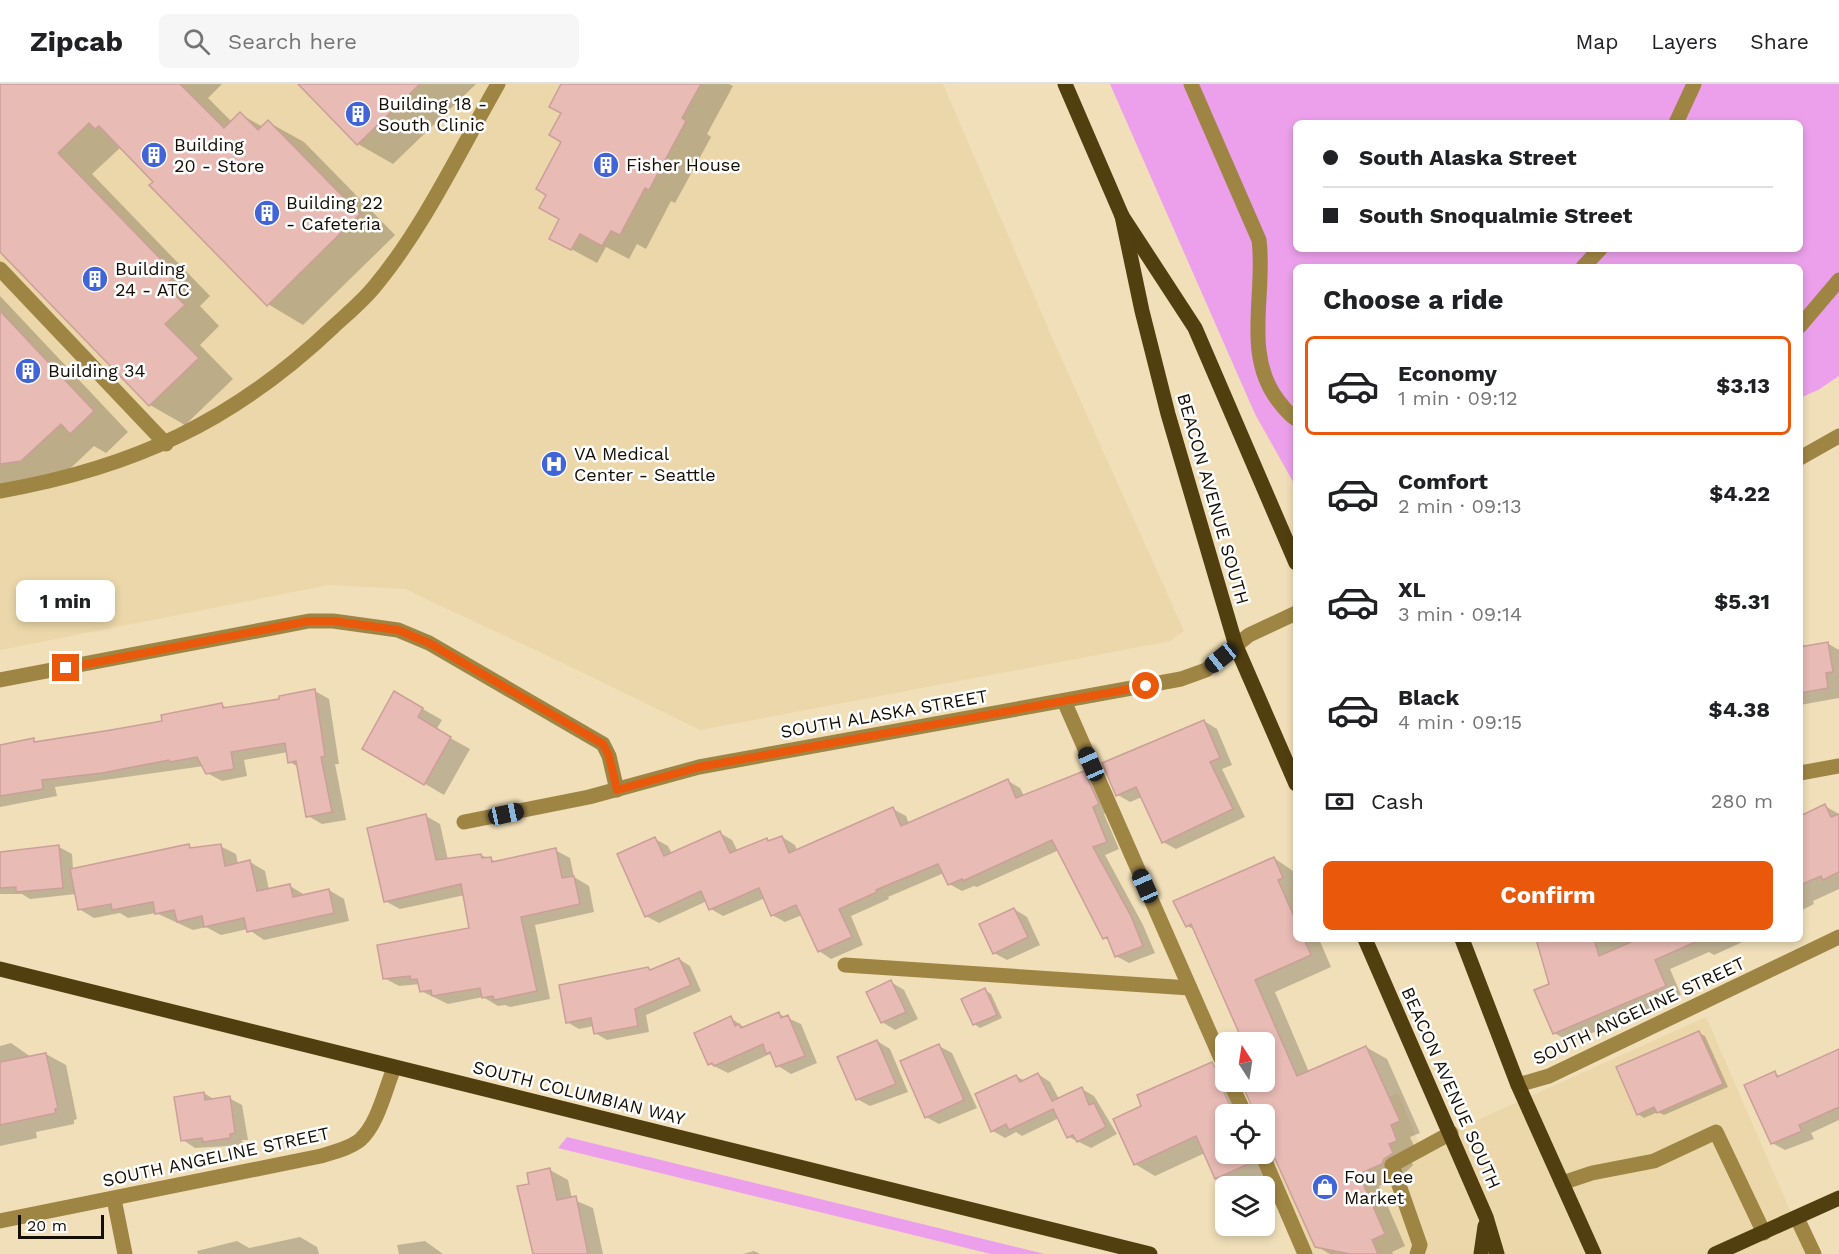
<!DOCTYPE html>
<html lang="en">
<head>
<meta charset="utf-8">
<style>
	body { margin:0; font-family:"Work Sans",sans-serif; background:#f6f6f6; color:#202124; height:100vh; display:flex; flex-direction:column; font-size:22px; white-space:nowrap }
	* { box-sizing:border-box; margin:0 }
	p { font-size:20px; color:#757577 }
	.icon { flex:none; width:33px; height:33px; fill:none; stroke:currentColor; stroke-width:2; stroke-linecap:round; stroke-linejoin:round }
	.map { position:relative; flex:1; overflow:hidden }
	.side { position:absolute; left:1293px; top:180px; width:510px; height:678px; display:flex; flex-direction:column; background:#fff; border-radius:9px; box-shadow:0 3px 9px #0003 }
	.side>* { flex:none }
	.top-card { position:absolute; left:1293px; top:36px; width:510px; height:132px; border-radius:9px; box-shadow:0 3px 9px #0003; display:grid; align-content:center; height:132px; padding:0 30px; background:#fff }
	.needle { width:39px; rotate:348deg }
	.buttons { position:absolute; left:1215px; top:948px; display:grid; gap:12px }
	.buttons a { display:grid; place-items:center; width:60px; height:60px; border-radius:9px; background:#fff; box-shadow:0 3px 9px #0003; font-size:30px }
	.scale { position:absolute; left:18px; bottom:15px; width:86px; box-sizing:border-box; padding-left:6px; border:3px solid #140e03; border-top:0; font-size:16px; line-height:21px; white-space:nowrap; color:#140e03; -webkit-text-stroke:4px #fff; paint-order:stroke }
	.end { position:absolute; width:27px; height:27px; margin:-14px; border:8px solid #ea580c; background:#fff; box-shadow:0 0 0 3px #fff }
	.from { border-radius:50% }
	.bubble { position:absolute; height:42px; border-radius:9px; background:#fff; box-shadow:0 3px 9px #0003; font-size:20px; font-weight:700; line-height:42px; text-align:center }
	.car { position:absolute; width:18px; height:36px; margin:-18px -9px; border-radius:8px; box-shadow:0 0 4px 2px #0007; background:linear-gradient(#222 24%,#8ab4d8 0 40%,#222 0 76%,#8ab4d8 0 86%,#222 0) }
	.top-card b { display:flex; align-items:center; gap:21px; height:57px; font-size:22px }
	.top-card b+b { border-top:2px solid #e0e0e0 }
	.top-card i { width:15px; height:15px; background:#202124 }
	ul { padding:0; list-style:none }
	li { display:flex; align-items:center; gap:18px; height:99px; margin:0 12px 9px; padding:0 18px; border:3px solid transparent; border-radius:9px }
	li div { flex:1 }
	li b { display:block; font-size:22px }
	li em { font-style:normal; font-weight:700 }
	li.current { border-color:#ea580c }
	li>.icon { width:54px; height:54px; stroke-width:1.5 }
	h2 { padding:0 30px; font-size:27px; line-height:72px }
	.pay { display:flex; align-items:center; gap:15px; height:66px; padding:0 30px; font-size:22px }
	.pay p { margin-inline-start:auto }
	.primary-button { display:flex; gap:12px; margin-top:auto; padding:12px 30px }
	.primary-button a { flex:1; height:69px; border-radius:9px; background:#ea580c; color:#fff; font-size:24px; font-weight:700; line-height:69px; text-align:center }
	header { display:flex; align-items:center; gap:36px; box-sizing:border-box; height:84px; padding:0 30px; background:#fff; border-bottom:2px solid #e0e0e0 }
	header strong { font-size:28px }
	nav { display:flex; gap:33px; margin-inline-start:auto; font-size:21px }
	.search { width:420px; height:54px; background:#f6f6f6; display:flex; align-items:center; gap:15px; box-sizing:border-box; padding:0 21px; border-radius:9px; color:#757577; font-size:22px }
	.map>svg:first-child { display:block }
	.built { fill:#ebd7a9 }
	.green { fill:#eca0eb; fill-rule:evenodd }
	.shadow { fill:#0003 }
	.building { fill:#e8bbb5; stroke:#cb9f99; stroke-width:1.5 }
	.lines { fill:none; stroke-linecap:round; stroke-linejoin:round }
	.minor { stroke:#9f8544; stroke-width:15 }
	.major { stroke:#513f0f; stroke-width:15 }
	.route { stroke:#ea580c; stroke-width:8 }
	.labels { text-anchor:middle; stroke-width:5; stroke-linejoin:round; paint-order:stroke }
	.poi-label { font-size:18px; fill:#140e03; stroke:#fff; text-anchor:start }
	.street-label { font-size:18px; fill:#140e03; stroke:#fff }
</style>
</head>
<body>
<header>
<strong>Zipcab</strong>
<div class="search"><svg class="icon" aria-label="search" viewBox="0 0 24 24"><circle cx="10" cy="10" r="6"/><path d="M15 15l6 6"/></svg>Search here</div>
<nav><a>Map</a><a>Layers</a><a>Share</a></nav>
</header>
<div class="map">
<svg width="1839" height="1170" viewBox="0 0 1839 1170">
	<rect width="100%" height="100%" fill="#f0dfb9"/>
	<g class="built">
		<path d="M0,0H943L1054,258L1184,547L1170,557L700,646L565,580L405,505L329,501L0,566Z"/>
		<path d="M1706,933L1809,1170H1313L1269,1065L1398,1009L1420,1062Z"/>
	</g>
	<g class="green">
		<path d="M1110,0H1839V292L1818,306L1800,314V183H1296V403L1255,330ZM1296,39H1800V165H1296Z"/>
		<path d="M567,1053L1045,1170H991L558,1064Z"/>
	</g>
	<g class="shadow">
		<path d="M0,0H222L208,14L232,38L240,30L263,43L268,38L304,58L395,151L303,241L268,220L121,63L92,90L210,212L200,222L219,242L200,261L233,295L185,341L150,321L0,165Z"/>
		<path d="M300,0H476L393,80L358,60Z"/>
		<path d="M563,0H729L733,2L707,50L711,53L675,119L671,117L646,165L637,160L629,175L606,163L597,179L551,154L561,135L548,110L563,58Z"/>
		<path d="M0,212L128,348L106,369L94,362L57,397L0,404Z"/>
		<path d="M1800,559L1807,563L1827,559L1839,566V614L1800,621Z"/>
		<path d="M315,607L329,615L339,680H335L346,736L322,740L308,732L298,683L290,678L288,668L244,676L247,692L222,697L207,689L204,682L55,703L57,712L0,723V662L33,656L39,659L164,638L222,621L229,625L281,617Z"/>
		<path d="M395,609L442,636L436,646L470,665L444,711L364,664Z"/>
		<path d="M1204,637L1217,645L1232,681L1222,685L1245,733L1176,765L1163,758L1142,713L1130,718L1118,711Z"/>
		<path d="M1084,688L1097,696L1110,727L1104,730L1119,765L1105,771L1143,841L1155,869L1129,879L1116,872L1110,857L1104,854L1059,766L977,803L974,802L962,807L949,800L944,789L888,813L889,815L851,832L863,861L831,875L819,867L802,831L785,838L772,831L765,814L723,832L711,825L707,817L659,839L646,832L655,755L668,762L672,770L720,749L732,756L738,768L767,756L770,758L782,753L795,761L797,767L893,725L906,732L909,740L1008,697L1020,704L1024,712Z"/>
		<path d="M1825,722L1839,730V805L1813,817L1814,820L1800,827V733Z"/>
		<path d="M426,732L440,740L448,776L481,771L497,778L555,766L570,774L574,793L589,802L594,828L535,841L550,915L510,923L505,921L498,922L483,913L448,920L421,907L420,900L399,902L384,894L471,845L465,811L400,825L385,817Z"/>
		<path d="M189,762L194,765L220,762L236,770L238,780L250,778L265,787L269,806L290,802L305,811L329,806L344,815L349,837L264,856L248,845L221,851L206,843L193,846L156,829L128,834L120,829L94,834L79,825L76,810L30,815L22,810H0V769L59,763L72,770L73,786Z"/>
		<path d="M1274,774L1296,789V855H1319L1331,883L1275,908L1309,988L1366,963L1387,975L1420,1049L1410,1053L1417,1069L1409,1072L1413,1081L1403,1091L1379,1102L1405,1162L1392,1168L1393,1170H1330L1316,1162L1275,1075L1272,1082L1274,1089L1244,1102H1231L1217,1094L1205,1069L1155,1092L1135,1080L1143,1022L1212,981L1226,988L1249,1030H1226V1070H1264V1030H1255V1026L1241,998H1264V958H1245L1195,846L1187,842Z"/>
		<path d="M1014,825L1027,833L1040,861L1007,876L994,869Z"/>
		<path d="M1537,855H1749L1714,871L1709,868L1670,885L1681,911L1571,958L1554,949L1551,900Z"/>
		<path d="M679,875L690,882L701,907L646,931L649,948L607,956L595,949L594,942L579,945L567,938L652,887Z"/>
		<path d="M891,898L904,906L918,935L895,946L882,938Z"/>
		<path d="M985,906L991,910L1002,934L980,944L974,940Z"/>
		<path d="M779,930L801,940L817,979L791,990L778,982L770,970L728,989L710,980L731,934L745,944Z"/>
		<path d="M1699,949L1705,952L1728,1003L1664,1031L1658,1028L1644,1034L1638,1030Z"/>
		<path d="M877,957L890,965L908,1008L870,1022L857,1015Z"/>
		<path d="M11,959L31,973L46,970L66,981L77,1035L74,1036V1040L36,1048L37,1054L0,1062V962Z"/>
		<path d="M939,962L952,969L977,1024L939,1040L926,1033Z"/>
		<path d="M1839,965V1036L1811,1049L1814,1055L1785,1066L1772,1059L1775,989L1781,993Z"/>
		<path d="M1038,990L1050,998L1059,1015L1082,1005L1094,1012L1117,1050L1091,1064L1069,1053L1059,1034L1022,1052L1016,1048L1005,1054L993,1047L1016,992L1025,997Z"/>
		<path d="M204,1009L215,1016L229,1014L242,1021L248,1056H242L243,1061L195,1064L183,1056Z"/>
		<path d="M550,1086L568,1096L572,1115L593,1124L603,1170H534L531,1101Z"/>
		<path d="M300,1153L317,1163L319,1170H198L197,1167L237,1157L249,1164Z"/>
		<path d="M425,1157L443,1170H399L397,1161Z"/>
		<path d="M754,1167L760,1170H743Z"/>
	</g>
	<g class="building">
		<path d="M0,0H180L224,44L240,28L258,46L268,36L360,130L267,222L149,101L153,98L99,42L95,45L89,39L58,69L176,191L165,201L185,221L165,240L199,274L149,322L0,168Z"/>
		<path d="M298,0H420L357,61Z"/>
		<path d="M561,0H701L682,34L686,37L649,106L645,104L620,151L611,147L602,162L580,150L571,166L549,155L559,135L539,124L546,111L536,105L561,58L549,51L561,29L549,23Z"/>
		<path d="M0,227L94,327L70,350L61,340L21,377L0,380Z"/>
		<path d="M1828,558L1833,588L1826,589L1828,604L1800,609V563Z"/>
		<path d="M315,605L325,672L321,673L332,728L306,733L296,677L288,679L285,659L231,668L234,685L206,690L197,673L170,678L169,676L102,689L42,696L43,705L0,712V661L34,654V658L111,646L162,637L161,631L222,619L223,624L279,615V612Z"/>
		<path d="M394,607L423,624L418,633L451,653L424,701L362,665Z"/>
		<path d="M1204,636L1220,674L1210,678L1233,725L1162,759L1136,703L1116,712L1102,679Z"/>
		<path d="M1084,687L1099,720L1093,723L1107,758L1093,763L1131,832L1143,862L1115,873L1107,853L1103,855L1052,756L963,797L962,795L948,801L938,780L876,806L877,808L839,825L852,853L818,868L796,821L771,832L759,804L709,826L701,807L645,833L617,770L655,753L664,772L720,747L730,769L767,754L768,757L782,752L789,769L893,723L901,742L1008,695L1016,714Z"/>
		<path d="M1825,720L1831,733L1839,730V788L1823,796L1821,792L1800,801V732Z"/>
		<path d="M426,730L436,776L481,770L482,774L491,773L492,778L556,764L562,794L574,792L580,820L521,833L537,907L494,916L493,912L482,914L480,904L432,912L431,906L420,908L417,895L411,896L410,892L383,895L377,861L469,844L461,800L384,818L367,744Z"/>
		<path d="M189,760L190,764L221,760L225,782L250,776L257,807L290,800L293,813L329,805L334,829L247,848L244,834L204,843L202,832L177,838L174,826L155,830L153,818L112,826L111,820L78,826L70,785Z"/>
		<path d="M59,761L63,804L16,808V803L0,804V768Z"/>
		<path d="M1274,773L1283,794L1278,796L1296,837V855H1304L1311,871L1255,896L1297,992L1366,962L1400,1037L1391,1041L1397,1057L1389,1060L1393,1069L1384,1075L1382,1080L1359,1090L1385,1150L1372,1156L1378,1170H1350L1315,1163L1271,1066L1264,1061V1030H1255L1241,998H1264V958H1243L1191,840L1186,843L1173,817Z"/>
		<path d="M1014,824L1028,853L993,870L979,840Z"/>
		<path d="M1536,855H1594L1599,872L1638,855H1702L1655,876L1666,902L1553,950L1534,906L1549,900Z"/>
		<path d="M679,874L691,901L635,925L638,942L594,950L591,934L566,939L559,901L648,883L650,886Z"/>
		<path d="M891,896L906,928L881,939L866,908Z"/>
		<path d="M985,904L997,931L973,941L961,915Z"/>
		<path d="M779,928L781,934L788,931L805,972L776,983L770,968L766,970L763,960L714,982L712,979L708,981L694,949L731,932L735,942L739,940L741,944Z"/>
		<path d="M1699,947L1723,1000L1657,1029L1654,1023L1637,1031L1616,983Z"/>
		<path d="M877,956L896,1000L856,1016L837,973Z"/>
		<path d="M939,960L964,1016L925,1034L900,977Z"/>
		<path d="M1839,965V1023L1799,1041L1802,1047L1771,1060L1744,1001L1775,987L1777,993Z"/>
		<path d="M46,969L58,1024L55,1025L56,1029L0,1041V978Z"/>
		<path d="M1212,978L1221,994V1002L1234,1030H1226V1070H1252L1255,1077L1215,1095L1196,1052L1134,1081L1113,1035L1141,1022L1137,1011Z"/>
		<path d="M1038,989L1052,1017L1082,1003L1089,1021L1094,1019L1106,1043L1077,1058L1073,1051L1067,1054L1053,1025L1009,1046L1006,1040L991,1048L975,1010L1016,991L1020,998Z"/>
		<path d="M204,1008L205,1016L230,1012L235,1049L230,1050V1054L203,1058L202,1054L181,1057L174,1013Z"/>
		<path d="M550,1084L557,1116L576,1112L588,1170H533L517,1102L529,1100L527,1089Z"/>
	</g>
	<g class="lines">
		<g class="minor">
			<path d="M1191,0L1259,156C1266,208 1243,269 1277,315C1283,323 1288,330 1296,335"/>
			<path d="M1676,39L1694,0"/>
			<path d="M1583,183L1600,165"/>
			<path d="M0,185L166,360"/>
			<path d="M1800,242L1839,196"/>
			<path d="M1800,374L1839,352"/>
			<path d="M0,407C133,384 234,337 333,243C347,230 363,217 375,202C424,143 460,66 498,0"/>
			<path d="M0,596L309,537H333L398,546L429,559L603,660L609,672L617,706"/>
			<path d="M1064,617L1226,986"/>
			<path d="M1800,689L1839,682"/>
			<path d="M464,738L589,713L699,683L1181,595L1206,586L1249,551L1296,529"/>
			<path d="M845,881L1190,904"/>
			<path d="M1230,998L1245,1030"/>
			<path d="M1518,1001L1549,992L1839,853"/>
			<path d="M1262,1070L1305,1170"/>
			<path d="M1562,1099L1592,1089L1654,1077L1716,1048L1764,1149"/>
			<path d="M114,1115L125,1170"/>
			<path d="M1797,1134L1814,1170"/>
			<path d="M0,1137L321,1072C334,1068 350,1064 360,1056C378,1040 385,1006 394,984"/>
			<path d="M1417,1170L1420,1161L1392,1081L1451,1049"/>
		</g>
		<g class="major">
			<path d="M1065,0L1122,132L1195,244L1296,479"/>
			<path d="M1122,132L1142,227L1168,330L1236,562L1296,700"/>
			<path d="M1365,855L1486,1133L1497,1170"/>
			<path d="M1462,855L1518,1001L1594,1170"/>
			<path d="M0,885L1150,1170"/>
			<path d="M1481,1170L1485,1142"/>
			<path d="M1715,1170L1839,1114"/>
		</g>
	</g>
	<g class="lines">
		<path class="route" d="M66,584L309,537H333L398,546L429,559L603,660L609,672L617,706L699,683L1146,602"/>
	</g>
	<defs>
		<g id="building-disc" transform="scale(1.35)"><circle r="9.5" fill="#4164d6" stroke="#fff"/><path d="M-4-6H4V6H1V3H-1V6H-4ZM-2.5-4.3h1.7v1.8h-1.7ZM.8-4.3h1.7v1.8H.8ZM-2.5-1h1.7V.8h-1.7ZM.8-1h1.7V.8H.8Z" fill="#fff"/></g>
		<g id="hospital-disc" transform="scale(1.35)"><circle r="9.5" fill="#4164d6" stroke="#fff"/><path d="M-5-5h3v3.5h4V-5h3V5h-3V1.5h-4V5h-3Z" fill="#fff"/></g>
		<g id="shop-disc" transform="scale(1.35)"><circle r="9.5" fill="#4164d6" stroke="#fff"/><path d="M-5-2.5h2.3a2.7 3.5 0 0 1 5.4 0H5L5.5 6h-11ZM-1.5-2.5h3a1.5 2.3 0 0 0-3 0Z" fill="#fff"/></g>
	</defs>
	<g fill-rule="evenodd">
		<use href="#building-disc" x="358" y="30"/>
		<use href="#building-disc" x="154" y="71"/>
		<use href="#building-disc" x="606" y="81"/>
		<use href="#building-disc" x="267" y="129"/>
		<use href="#building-disc" x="95" y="195"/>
		<use href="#building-disc" x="28" y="287"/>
		<use href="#hospital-disc" x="554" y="380"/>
		<use href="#shop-disc" x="1325" y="1103"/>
	</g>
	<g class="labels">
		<g class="poi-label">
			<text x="378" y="26">Building 18 -<tspan x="378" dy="21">South Clinic</tspan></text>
			<text x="174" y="67">Building<tspan x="174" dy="21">20 - Store</tspan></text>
			<text x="626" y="87">Fisher House</text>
			<text x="286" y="125">Building 22<tspan x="286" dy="21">- Cafeteria</tspan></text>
			<text x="115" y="191">Building<tspan x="115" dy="21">24 - ATC</tspan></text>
			<text x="48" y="293">Building 34</text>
			<text x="574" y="376">VA Medical<tspan x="574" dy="21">Center - Seattle</tspan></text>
			<text x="1344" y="1099">Fou Lee<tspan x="1344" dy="21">Market</tspan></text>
		</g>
		<g class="street-label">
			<text transform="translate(1213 415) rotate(74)" y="6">BEACON AVENUE SOUTH</text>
			<text transform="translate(884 630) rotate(-10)" y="6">SOUTH ALASKA STREET</text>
			<text transform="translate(1639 927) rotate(-25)" y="6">SOUTH ANGELINE STREET</text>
			<text transform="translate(1451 1004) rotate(66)" y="6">BEACON AVENUE SOUTH</text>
			<text transform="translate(579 1009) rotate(14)" y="6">SOUTH COLUMBIAN WAY</text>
			<text transform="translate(216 1073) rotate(-12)" y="6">SOUTH ANGELINE STREET</text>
		</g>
	</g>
</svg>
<div class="buttons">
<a><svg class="needle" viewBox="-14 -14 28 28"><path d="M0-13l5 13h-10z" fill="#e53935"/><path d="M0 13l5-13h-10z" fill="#757577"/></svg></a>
<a><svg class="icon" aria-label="locate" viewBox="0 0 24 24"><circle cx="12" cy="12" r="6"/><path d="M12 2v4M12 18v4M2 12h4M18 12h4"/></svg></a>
<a><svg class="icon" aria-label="layers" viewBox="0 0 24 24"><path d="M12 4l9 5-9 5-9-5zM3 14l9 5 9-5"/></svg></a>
</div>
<div class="scale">20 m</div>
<i class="end from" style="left:1146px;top:602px"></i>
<i class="end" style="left:66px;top:584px"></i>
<div class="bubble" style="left:16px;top:496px;width:99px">1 min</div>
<i class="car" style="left:1221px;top:574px;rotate:231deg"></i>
<i class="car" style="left:1091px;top:680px;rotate:336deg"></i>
<i class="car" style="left:506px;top:730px;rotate:78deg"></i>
<i class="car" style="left:1145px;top:802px;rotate:336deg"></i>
<div class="top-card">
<b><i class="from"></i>South Alaska Street</b>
<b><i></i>South Snoqualmie Street</b>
</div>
<section class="side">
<h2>Choose a ride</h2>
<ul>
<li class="current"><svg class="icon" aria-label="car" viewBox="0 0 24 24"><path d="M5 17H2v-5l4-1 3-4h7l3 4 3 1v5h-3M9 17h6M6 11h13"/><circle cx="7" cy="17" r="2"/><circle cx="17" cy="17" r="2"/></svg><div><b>Economy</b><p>1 min · 09:12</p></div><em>$3.13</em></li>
<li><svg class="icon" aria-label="car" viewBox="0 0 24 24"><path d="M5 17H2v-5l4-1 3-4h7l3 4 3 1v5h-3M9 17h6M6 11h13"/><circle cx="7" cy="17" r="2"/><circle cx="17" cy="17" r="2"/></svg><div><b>Comfort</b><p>2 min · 09:13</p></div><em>$4.22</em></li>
<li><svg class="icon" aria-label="car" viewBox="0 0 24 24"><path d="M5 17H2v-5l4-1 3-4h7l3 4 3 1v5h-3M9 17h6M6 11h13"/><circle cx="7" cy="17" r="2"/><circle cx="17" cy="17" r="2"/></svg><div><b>XL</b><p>3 min · 09:14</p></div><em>$5.31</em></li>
<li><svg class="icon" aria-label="car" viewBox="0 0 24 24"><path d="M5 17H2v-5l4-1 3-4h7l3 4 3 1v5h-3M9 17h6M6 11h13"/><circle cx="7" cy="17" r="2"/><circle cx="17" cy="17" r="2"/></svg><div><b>Black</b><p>4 min · 09:15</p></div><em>$4.38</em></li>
</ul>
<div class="pay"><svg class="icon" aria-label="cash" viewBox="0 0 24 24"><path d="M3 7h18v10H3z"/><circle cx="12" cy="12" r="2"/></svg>Cash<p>280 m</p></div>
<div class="primary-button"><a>Confirm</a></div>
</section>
</div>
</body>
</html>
